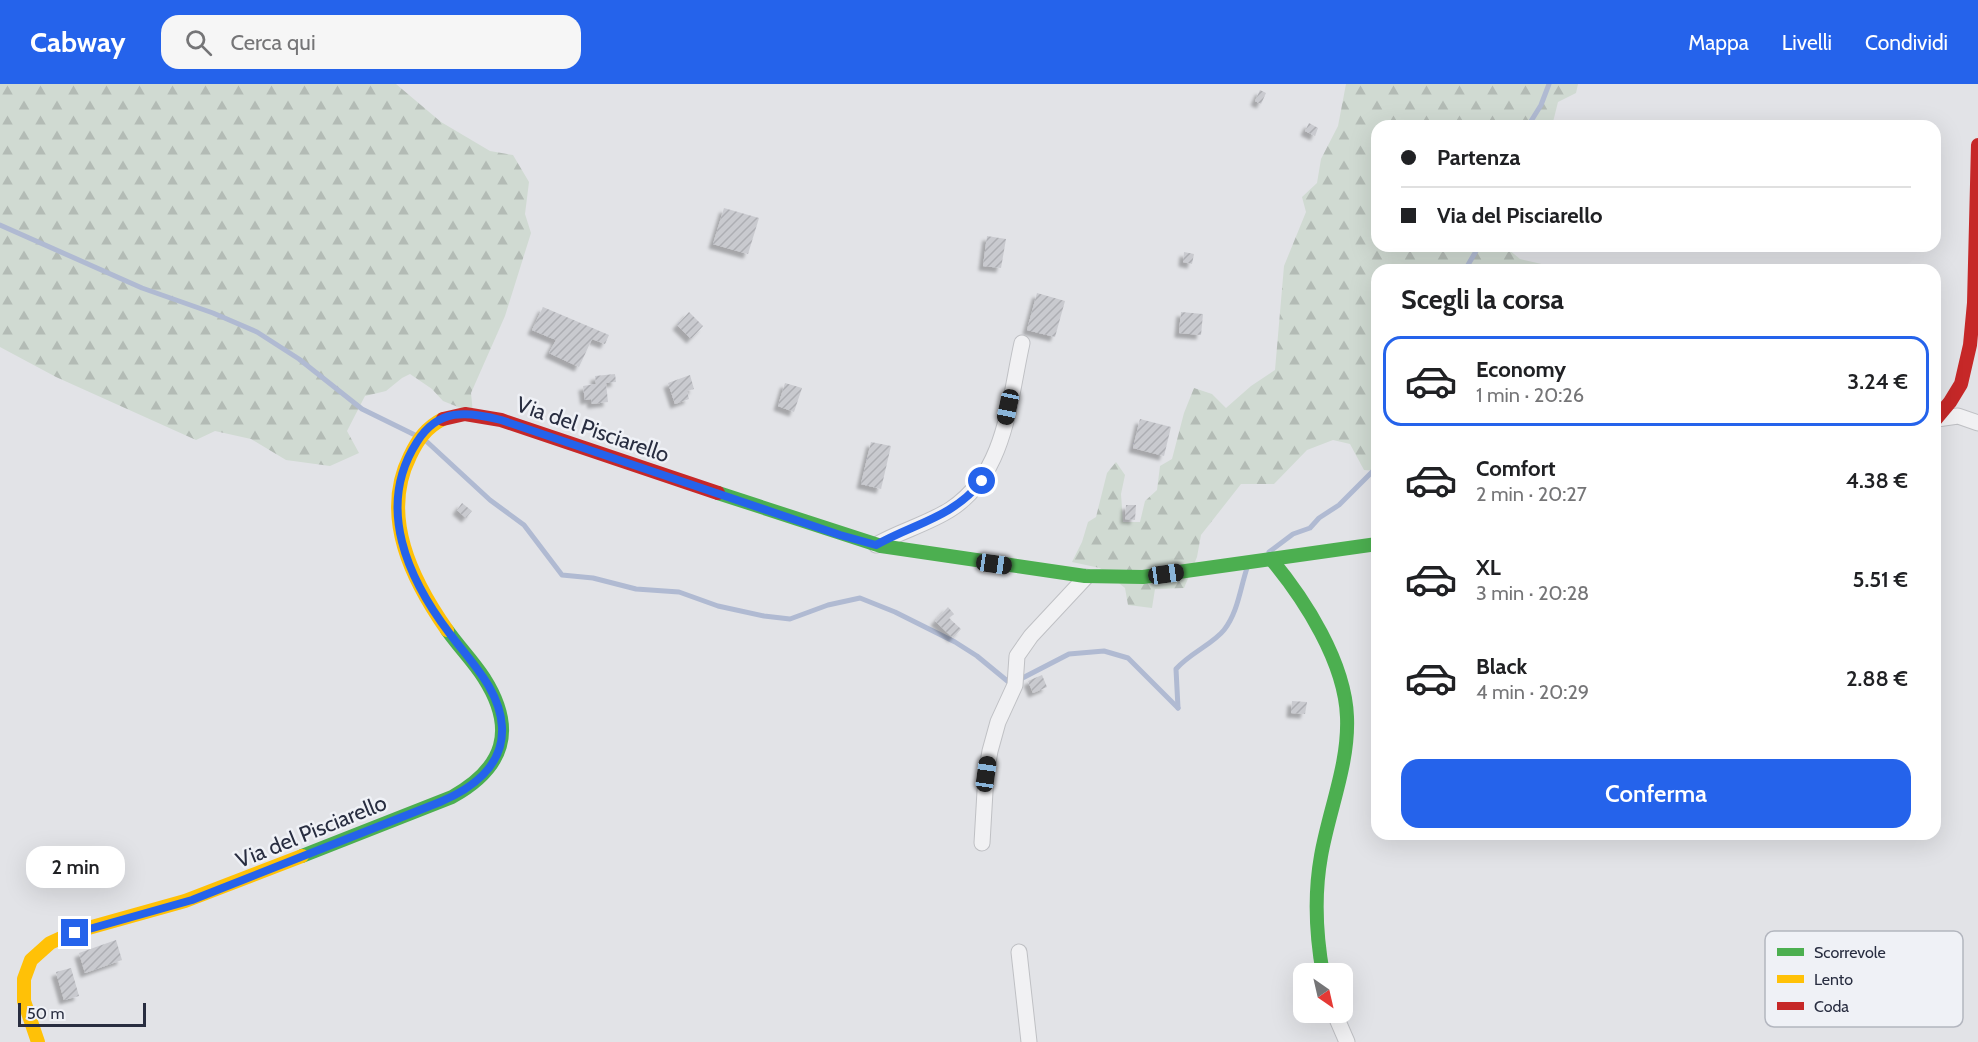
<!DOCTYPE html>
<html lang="it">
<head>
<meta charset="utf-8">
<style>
	body { margin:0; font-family:Cabin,sans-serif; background:#f6f6f6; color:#202124; height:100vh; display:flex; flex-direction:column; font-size:22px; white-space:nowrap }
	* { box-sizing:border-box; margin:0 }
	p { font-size:20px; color:#757577 }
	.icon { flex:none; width:33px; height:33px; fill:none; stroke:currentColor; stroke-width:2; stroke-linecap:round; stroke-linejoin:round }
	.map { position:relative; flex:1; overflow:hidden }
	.details { position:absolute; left:1371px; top:180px; width:570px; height:576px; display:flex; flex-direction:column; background:#fff; border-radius:18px; box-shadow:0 6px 24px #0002 }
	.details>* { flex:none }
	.hud { position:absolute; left:1371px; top:36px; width:570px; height:132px; border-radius:18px; box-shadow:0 6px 24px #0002; display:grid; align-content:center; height:132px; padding:0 30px; background:#fff }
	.needle { width:39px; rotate:146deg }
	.tools { position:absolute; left:1293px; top:879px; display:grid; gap:12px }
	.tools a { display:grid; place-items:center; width:60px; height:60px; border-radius:12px; background:#fff; box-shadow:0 6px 24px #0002; font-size:30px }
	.scale { position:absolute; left:18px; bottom:15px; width:128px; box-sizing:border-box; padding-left:6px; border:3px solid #282d40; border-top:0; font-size:16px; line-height:21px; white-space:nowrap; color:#282d40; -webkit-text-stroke:4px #eff1f6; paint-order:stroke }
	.end { position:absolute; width:27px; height:27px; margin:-14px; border:8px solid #2563eb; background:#fff; box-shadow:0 0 0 3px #fff }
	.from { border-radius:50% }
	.bubble { position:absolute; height:42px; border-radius:18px; background:#fff; box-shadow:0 6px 24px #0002; font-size:20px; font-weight:600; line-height:42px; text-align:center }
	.car { position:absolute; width:18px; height:36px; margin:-18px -9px; border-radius:8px; box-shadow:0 0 4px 2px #0007; background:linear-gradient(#222 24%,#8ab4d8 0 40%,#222 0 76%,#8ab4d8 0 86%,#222 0) }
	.hud b { display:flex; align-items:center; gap:21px; height:57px; font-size:22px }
	.hud b+b { border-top:2px solid #e0e0e0 }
	.hud i { width:15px; height:15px; background:#202124 }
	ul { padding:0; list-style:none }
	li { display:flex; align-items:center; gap:18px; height:90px; margin:0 12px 9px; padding:0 18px; border:3px solid transparent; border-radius:18px }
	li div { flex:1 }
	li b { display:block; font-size:22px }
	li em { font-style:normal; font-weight:600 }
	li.selected { border-color:#2563eb }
	li>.icon { width:54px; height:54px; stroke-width:1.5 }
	h2 { padding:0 30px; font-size:27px; line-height:72px }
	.action { display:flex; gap:12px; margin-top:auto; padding:12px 30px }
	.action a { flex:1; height:69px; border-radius:18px; background:#2563eb; color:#fff; font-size:24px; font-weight:600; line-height:69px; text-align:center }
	header { display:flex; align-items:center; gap:36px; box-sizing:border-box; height:84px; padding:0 30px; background:#2563eb; color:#fff }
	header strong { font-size:28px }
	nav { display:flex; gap:33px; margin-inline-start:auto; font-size:21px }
	.search { width:420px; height:54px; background:#f6f6f6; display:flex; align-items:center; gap:15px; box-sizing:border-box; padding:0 21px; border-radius:18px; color:#757577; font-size:22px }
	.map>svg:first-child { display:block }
	.forest { fill:url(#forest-firs) }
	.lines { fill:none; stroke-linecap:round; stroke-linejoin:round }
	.stream { stroke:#b0bad2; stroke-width:5 }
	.building { fill:url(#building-hatch); filter:url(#shadow) }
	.street-casing { stroke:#bfc0c4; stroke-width:17 }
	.street { stroke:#f1f1f3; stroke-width:15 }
	.fast { stroke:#4caf50; stroke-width:14 }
	.slow { stroke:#ffc107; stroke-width:14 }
	.jam { stroke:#c62828; stroke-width:14 }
	.route { stroke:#2563eb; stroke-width:8 }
	.labels { text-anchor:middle; stroke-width:5; stroke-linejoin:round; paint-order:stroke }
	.street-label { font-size:22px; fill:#282d40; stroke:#eff1f6 }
	.key { fill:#eff1f6; stroke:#b3b6bf; stroke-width:1.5 }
	.key-label { font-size:16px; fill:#282d40 }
</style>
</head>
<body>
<header>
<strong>Cabway</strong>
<div class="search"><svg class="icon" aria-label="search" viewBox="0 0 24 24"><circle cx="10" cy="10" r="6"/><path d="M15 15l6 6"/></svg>Cerca qui</div>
<nav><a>Mappa</a><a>Livelli</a><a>Condividi</a></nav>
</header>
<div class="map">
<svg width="1978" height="958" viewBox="0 0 1978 958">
	<defs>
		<pattern id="forest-firs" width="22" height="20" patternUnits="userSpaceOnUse" patternTransform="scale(1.5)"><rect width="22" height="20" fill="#d0dad2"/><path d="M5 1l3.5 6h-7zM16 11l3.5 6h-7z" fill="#b3bbb5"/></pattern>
		<pattern id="building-hatch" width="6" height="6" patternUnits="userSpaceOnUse" patternTransform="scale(1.5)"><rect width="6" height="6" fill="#c9cacf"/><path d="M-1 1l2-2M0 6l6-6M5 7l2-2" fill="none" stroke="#adaeb3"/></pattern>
		<filter id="shadow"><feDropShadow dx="-4.5" dy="4.5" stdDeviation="1.5" flood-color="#0004"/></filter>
	</defs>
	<rect width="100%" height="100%" fill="#e2e3e7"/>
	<g class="forest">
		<path d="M0,0H396L441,38L490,67L513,71L529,98L525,130L531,149L505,232L471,309L473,329L443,317L432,305L410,290L402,294L386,307L365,312L347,347L359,369L330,382L286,376L251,355L215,347L196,356L56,293L0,263Z"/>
		<path d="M1346,0H1578L1576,9L1558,18L1552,42H1377V162H1510L1508,165L1520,175L1559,184L1558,186H1377V387L1364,386L1350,360L1333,356L1307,366L1274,400H1241L1201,451L1197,473L1184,504L1155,505L1152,524L1128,521L1125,504L1100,484L1072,478L1082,458L1088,438L1096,433L1107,389L1116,378L1125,391L1121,410L1123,438H1140L1145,417L1157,406L1160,382L1172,375L1184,329L1194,304L1212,310L1226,324L1251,302L1275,286L1284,182L1306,128L1302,113L1317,99L1321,75L1338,42Z"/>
	</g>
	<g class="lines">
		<g class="stream">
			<path d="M1528,42L1541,21L1549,0"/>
			<path d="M0,141L142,204L213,229L257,248L299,275L362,325L417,352"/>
			<path d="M1465,186L1479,162"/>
			<path d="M425,356L490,416L524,441L562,491L593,494L636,505L679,508L718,522L764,532L790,535L828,521L860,514L895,528L955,558L977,572L1011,600L1069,570L1104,567L1128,574L1178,624"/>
			<path d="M1269,468L1293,450L1310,444L1319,434L1339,421L1377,383"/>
			<path d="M1178,624L1176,585C1190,569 1213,560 1224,546C1238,528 1240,505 1247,484"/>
		</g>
	</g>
	<g class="building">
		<path d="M1260,6L1266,9L1261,20L1255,17Z"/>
		<path d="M1309,39L1318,44L1315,52L1305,47Z"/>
		<path d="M724,124L759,134L748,170L713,160Z"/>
		<path d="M987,152L1006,155L1001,184L983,182Z"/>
		<path d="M1184,168L1194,170L1192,180L1183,178Z"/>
		<path d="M1037,209L1065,217L1055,253L1027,246Z"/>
		<path d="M543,223L609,251L605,260L592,255L579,283L549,269L556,256L532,246Z"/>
		<path d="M689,228L703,242L691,255L677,241Z"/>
		<path d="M1181,228L1203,230L1201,251L1179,249Z"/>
		<path d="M615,290L616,298L606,299L608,318L592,320L591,315L585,316L583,302L596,300L595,292Z"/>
		<path d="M690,291L694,305L687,307L689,315L675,320L668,299Z"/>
		<path d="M785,299L802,304L794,328L778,322Z"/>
		<path d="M1140,335L1171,343L1164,372L1133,364Z"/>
		<path d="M871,358L891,362L881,405L861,400Z"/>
		<path d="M462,419L472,427L466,434L457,426Z"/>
		<path d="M1126,421H1136L1135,436L1125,435Z"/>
		<path d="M948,523L954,530L949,534L961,545L953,554L935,537Z"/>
		<path d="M1042,591L1047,603L1033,609L1028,597Z"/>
		<path d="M1292,617L1307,618L1305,630L1291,629Z"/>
		<path d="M116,856L122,876L85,889L79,869Z"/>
		<path d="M71,884L79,912L64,916L56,888Z"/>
	</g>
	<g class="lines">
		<g class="street-casing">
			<g id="street">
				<path d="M1937,335L1958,332L1978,339"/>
				<path d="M876,461C900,447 928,440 951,425C1006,389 1009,317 1022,259"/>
				<path d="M982,759L986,690L990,667L998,638L1015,601L1017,572L1031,552L1086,493"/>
				<path d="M1019,868L1029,958"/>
				<path d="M1334,928L1347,958"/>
			</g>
		</g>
		<use href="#street" class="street"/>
		<g class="fast">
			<path d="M718,409L881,462L1085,492L1143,493L1377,460"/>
			<path d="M1271,475C1305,516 1345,578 1347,633C1349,680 1329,726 1321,772C1314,811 1316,851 1323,890"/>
			<path d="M302,772L452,713C504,684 517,646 484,594C473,577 459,563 447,546"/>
		</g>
		<g class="slow">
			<path d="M443,335C427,343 418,355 410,372C380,432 412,496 447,546"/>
			<path d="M38,958L24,917V895L31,876L50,859L74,848L185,817L302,772"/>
		</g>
		<g class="jam">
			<path d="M443,335L465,330L501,336L718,409"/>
			<path d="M1935,336L1950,318L1961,300L1970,261L1974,219L1978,61"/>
		</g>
	</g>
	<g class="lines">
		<path class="route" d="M75,849L192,816L440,718C471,705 504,682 502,643C500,606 471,578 450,550C408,495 375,423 417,358C438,324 467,327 501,336L840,451L876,461C915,439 952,434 982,397"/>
	</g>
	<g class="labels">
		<g class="street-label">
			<text transform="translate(593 345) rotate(19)" y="8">Via del Pisciarello</text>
			<text transform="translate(311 747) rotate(-22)" y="8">Via del Pisciarello</text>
		</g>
	</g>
	<rect x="1765" y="847" width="198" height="96" rx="9" class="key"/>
	<rect x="1777" y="864" width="27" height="8" fill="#4caf50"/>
	<rect x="1777" y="891" width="27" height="8" fill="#ffc107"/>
	<rect x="1777" y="918" width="27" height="8" fill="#c62828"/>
	<g class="key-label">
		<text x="1814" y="874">Scorrevole</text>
		<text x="1814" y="901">Lento</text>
		<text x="1814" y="928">Coda</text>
	</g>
</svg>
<div class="tools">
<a><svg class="needle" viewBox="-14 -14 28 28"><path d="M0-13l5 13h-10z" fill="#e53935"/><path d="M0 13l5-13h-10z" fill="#757577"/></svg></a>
</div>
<div class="scale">50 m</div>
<i class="end from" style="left:982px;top:397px"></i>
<i class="end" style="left:75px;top:849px"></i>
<div class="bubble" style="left:26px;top:762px;width:99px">2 min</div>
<i class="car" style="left:1008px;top:323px;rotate:192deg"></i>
<i class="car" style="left:994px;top:480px;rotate:98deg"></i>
<i class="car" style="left:1166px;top:490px;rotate:82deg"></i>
<i class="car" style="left:986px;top:690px;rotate:8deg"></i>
<div class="hud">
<b><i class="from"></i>Partenza</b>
<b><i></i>Via del Pisciarello</b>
</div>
<section class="details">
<h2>Scegli la corsa</h2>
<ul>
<li class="selected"><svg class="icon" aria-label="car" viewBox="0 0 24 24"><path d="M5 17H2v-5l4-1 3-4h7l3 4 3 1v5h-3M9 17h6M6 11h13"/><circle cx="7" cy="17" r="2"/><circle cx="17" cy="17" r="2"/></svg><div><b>Economy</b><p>1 min · 20:26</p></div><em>3.24 €</em></li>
<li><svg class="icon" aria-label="car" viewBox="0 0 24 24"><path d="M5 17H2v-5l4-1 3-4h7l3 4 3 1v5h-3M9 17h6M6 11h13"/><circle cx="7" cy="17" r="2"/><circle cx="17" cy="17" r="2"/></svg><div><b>Comfort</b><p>2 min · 20:27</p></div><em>4.38 €</em></li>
<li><svg class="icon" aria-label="car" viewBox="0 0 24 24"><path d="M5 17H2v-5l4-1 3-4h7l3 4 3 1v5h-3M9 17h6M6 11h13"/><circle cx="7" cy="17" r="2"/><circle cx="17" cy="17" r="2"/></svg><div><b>XL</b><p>3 min · 20:28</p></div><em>5.51 €</em></li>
<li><svg class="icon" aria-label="car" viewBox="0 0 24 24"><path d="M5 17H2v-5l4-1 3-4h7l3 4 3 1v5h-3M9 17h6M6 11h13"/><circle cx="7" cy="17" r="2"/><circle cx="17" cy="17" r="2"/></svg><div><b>Black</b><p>4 min · 20:29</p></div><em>2.88 €</em></li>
</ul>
<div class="action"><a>Conferma</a></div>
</section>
</div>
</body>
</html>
